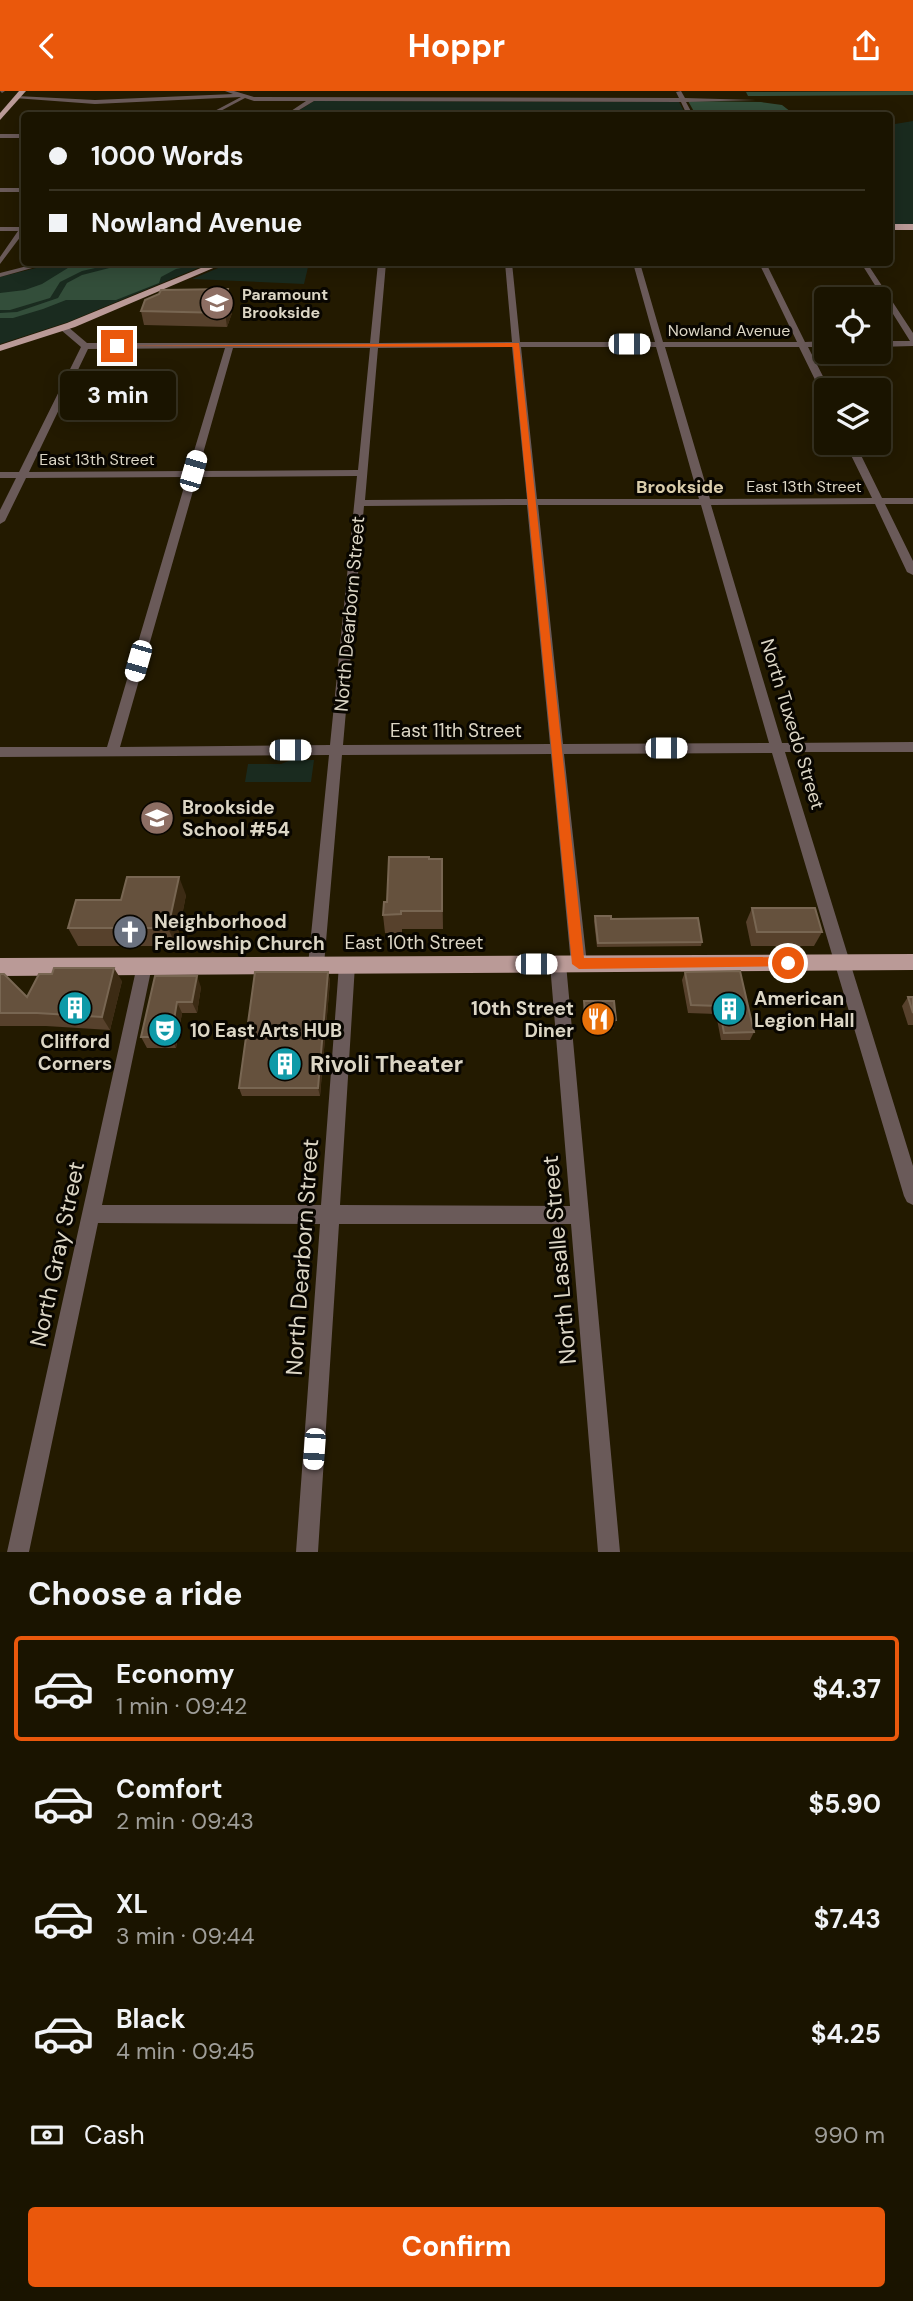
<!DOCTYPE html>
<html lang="en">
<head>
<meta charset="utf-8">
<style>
	body { margin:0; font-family:"DM Sans",sans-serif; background:#231d0a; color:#f1f3f6; height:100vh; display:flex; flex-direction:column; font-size:26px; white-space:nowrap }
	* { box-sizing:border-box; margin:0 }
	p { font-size:23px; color:#9f9e99 }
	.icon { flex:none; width:38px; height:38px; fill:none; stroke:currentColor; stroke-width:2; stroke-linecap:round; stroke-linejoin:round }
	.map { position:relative; height:1461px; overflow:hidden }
	.details { display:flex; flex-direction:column; background:#1a1400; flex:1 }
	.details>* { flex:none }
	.hud { position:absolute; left:21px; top:21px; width:872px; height:154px; border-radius:7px; box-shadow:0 4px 18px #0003,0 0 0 2px #383322; display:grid; align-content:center; height:154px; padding:0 28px; background:#1a1400 }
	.tools { position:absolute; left:814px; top:196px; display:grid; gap:14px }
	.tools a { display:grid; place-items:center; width:77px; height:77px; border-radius:7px; background:#1a1400; box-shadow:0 4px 18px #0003,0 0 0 2px #383322; font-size:35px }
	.end { position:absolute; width:32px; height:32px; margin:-16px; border:9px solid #ea580c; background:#fff; box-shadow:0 0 0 4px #fff }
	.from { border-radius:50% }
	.bubble { position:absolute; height:49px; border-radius:7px; background:#1a1400; box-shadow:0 4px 18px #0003,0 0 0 2px #383322; font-size:23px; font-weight:700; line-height:49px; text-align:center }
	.car { position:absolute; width:21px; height:42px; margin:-21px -10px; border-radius:9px; box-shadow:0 0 5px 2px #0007; background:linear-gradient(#fff 24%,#345 0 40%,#fff 0 76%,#345 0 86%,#fff 0) }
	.hud b { display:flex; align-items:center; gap:24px; height:66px; font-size:26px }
	.hud b+b { border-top:2px solid #383322 }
	.hud i { width:18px; height:18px; background:#f1f3f6 }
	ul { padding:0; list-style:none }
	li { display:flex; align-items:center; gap:21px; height:105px; margin:0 14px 10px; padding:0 14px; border:4px solid transparent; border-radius:7px }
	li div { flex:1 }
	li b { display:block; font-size:26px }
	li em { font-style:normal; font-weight:700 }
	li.active { border-color:#ea580c }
	li>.icon { width:63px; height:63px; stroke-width:1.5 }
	h2 { padding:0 28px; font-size:32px; line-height:84px }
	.pay { display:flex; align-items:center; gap:18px; height:77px; padding:0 28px; font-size:26px }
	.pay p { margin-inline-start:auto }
	.primary-button { display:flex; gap:14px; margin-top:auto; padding:14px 28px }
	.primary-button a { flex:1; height:80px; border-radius:7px; background:#ea580c; color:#fff; font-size:28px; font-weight:700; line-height:80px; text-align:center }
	header { display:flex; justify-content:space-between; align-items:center; height:91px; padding:0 28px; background:#ea580c; color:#fff; font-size:32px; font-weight:700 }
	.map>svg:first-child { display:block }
	.green { fill:#1a2b1f }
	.forest { fill:#334e3a }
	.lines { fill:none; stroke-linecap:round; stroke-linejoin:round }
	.minor { fill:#6a5a59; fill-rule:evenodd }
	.major { fill:#ba9a97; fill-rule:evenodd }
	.wall { fill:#57412c }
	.shaded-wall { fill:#3c2b14 }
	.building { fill:#65513d; stroke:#786652; stroke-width:2 }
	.route { fill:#ea580c }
	.labels { text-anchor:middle; stroke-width:6; stroke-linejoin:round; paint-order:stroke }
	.far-poi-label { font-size:16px; font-weight:bold; fill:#dcd6c5; stroke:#090600; text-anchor:start }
	.far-street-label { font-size:16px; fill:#dcd6c5; stroke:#090600 }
	.far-neighbourhood-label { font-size:18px; font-weight:bold; fill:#dacdab; stroke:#090600 }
	.street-label { font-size:19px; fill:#dcd6c5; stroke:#090600 }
	.poi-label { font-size:19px; font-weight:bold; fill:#dcd6c5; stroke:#090600; text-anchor:start }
	.near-poi-label { font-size:23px; font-weight:bold; fill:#dcd6c5; stroke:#090600; text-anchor:start }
	.near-street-label { font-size:23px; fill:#dcd6c5; stroke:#090600 }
</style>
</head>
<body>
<header><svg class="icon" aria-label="back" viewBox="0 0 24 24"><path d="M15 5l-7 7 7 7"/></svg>Hoppr<svg class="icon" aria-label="share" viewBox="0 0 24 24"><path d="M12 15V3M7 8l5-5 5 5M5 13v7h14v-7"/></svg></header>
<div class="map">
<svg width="913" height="1461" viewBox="0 0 913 1461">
	<rect width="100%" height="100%" fill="#231a00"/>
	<g class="green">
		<path d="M314,10L679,11L686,24H292Z"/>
		<path d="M913,30V133H889V34Z"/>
		<path d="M56,172H210L68,231L0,253V186Z"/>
		<path d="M230,172H309L304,193L192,188Z"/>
		<path d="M291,669H314L311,691H245L248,673H281Z"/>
	</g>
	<g class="forest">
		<path d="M913,0V4L748,5L746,1Z"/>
		<path d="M688,10L761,11L782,14L795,24H696Z"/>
		<path d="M76,172H117L82,180L60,191L50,207L10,219H0V202L25,199L42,193Z"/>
		<path d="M129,172H206L176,178L161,186L159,192L116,209H66L43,218L13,227H0V222L17,221L58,207L67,192L82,184Z"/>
	</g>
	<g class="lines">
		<g class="minor">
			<path d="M0,0H5L2,2Z"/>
			<path d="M225,0H234L254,6L679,7L676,1L681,0L685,7L756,9L686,11L693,24H687L681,11L314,10L291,24H285L306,10H254L245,7L213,24H207L241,6L95,13L14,7L17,5L95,9L233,3Z"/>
			<rect x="0" y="43" width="24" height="4"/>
			<rect x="0" y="97" width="24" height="4"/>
			<path d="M0,136H24V141L0,173V166L18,140H0Z"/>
			<path d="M39,172H50L0,186V182Z"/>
			<path d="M378,172H386L379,252L512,251L505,172H512L520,251H655L633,172H640L663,251H797L759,172H766L805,251L826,250V256H808L830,299H826V304L821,301L799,256H665L710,408L872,407L845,352H855L882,407H913V413H885L913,470V484L907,481L875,413L711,414L782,652L913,651V661H785L913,1075V1114L907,1111L904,1105L772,662L564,663L587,873L585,878L579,880L573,878L571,873L551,663L342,664L324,874L322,879L316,881L310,879L308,874L329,664L0,666V656H107L187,386L26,387L5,430L0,433V419L16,387H0V381H19L81,256L61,239V235H67L87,252H370ZM512,256L527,408L365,409L378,257ZM521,256H656L699,408H537ZM225,257L188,380L29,381L88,258ZM233,257H370L358,379L198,380ZM357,385L330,654L120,656L197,386ZM527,414L550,653L343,654L364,415ZM538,414H701L769,652L563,653Z"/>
			<path d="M861,172H867L913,242V255L878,256V250H910Z"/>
			<path d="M558,866L564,868L566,873L620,1461H598L571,1133H339L318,1461H296L320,1133L98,1132L29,1461H7L138,870L144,868L150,870L152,875L102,1114H321L339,874L341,869L347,867L353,869L355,874L340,1114L570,1115L550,873L552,868Z"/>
		</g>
		<g class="major">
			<path d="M19,0H26L0,29V22Z"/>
			<rect x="889" y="133" width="24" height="6"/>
			<path d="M213,172H225L75,236L0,260V254L67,232Z"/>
			<path d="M913,863V879L0,885V867Z"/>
		</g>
	</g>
	<g class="wall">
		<path d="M228,198L232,222L227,236L144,234L141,220Z"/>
		<path d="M429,768H442L443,838H402V842H385L383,824L387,811Z"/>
		<path d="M186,804L176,855H78L68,837L121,809Z"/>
		<path d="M752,817L822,841L814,855H751L746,831Z"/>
		<path d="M595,825L611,828L702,851L701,855L597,856L594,830Z"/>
		<path d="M328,881L330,890L320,1005H242L239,997Z"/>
		<path d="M685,881L754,941L750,949H721L716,923L688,922L682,889Z"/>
		<path d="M0,883L27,906L122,890L110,939L46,935H0Z"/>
		<path d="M155,885L201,896L197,922H182L176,957H147L141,946Z"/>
		<path d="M908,906H913V934H908L902,915Z"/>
		<path d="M584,910L616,929L613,938H584L583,919Z"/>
	</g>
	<g class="shaded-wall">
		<path d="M228,198L232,222L227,236L225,222L227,204Z"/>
		<path d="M179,786L186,804L176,855L168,837Z"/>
		<path d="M114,877L122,890L110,939L102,926Z"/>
		<path d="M328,881L330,890L320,1005L318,997Z"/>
		<path d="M197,885L201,896L197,922L192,911Z"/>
		<path d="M177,911L182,922L176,957L171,946Z"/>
	</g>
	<g class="building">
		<path d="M228,198L227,204L229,208L225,222L141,220L145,209L159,203L161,199Z"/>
		<path d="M389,766H429V768H442V820H401V823L383,824L384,811H387Z"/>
		<path d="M127,786H179L168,837H68L76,809H121Z"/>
		<path d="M752,817H815L822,841H757Z"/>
		<path d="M595,825H611V828L698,827L702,851L598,852Z"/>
		<path d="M54,877H114L102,926L37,922H0V883H4L27,906L39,883H52Z"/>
		<path d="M740,880L754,941L724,942L719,915L691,914L685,881Z"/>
		<path d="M255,881H328L318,997H239Z"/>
		<path d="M155,885H197L192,911H177L171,946H141Z"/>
		<path d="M908,906H913V922Z"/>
		<path d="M584,910H614L616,929H586Z"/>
	</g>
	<path class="route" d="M519,252L584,867L788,866L793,868V875L579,878L572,873L513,256L113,255Z"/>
	<defs>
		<g id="school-disc" transform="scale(1.75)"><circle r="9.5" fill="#8d6e63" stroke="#090600"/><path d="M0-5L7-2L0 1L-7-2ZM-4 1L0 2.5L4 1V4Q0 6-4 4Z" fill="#fff"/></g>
		<g id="church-disc" transform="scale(1.75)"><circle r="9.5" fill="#6b7280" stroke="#090600"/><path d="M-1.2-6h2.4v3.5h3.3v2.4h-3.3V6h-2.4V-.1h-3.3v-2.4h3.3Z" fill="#fff"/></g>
		<g id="building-disc" transform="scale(1.75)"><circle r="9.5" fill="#0f9aa8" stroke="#090600"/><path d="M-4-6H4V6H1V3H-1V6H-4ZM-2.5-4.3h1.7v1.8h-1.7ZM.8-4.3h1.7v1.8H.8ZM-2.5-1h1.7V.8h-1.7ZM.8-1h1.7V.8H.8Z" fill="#fff"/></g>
		<g id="restaurant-disc" transform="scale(1.75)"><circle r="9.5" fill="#e8710a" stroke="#090600"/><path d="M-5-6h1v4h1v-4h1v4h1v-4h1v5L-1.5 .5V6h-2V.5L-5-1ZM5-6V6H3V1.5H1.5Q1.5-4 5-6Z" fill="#fff"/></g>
		<g id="theatre-disc" transform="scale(1.75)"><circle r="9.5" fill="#0f9aa8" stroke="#090600"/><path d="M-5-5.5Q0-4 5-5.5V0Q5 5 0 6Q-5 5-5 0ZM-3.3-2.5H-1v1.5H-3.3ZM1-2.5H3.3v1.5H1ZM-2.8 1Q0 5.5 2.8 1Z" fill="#fff"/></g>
	</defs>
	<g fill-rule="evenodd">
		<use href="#school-disc" x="217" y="212"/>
		<use href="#school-disc" x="157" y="727"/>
		<use href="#church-disc" x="130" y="841"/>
		<use href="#building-disc" x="75" y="917"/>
		<use href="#building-disc" x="729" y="918"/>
		<use href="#restaurant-disc" x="598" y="928"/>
		<use href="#theatre-disc" x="165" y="939"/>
		<use href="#building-disc" x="285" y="973"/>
	</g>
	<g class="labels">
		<g class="far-poi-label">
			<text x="242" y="209">Paramount<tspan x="242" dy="18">Brookside</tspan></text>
		</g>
		<g class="far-street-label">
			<text x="729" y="245">Nowland Avenue</text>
			<text x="97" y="374">East 13th Street</text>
			<text x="804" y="401">East 13th Street</text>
		</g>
		<g class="far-neighbourhood-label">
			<text x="680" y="402">Brookside</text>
		</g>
		<g class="street-label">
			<text transform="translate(349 523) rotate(-85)" y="7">North Dearborn Street</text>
			<text transform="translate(793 633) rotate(73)" y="7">North Tuxedo Street</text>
			<text x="456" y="646">East 11th Street</text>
			<text x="414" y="858">East 10th Street</text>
		</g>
		<g class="poi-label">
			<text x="182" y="723">Brookside<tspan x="182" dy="22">School #54</tspan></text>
			<text x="154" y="837">Neighborhood<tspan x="154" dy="22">Fellowship Church</tspan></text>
			<text x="754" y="914">American<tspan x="754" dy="22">Legion Hall</tspan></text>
			<text x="574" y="924" text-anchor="end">10th Street<tspan x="574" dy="22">Diner</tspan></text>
			<text x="190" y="946">10 East Arts HUB</text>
			<text x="75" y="957" text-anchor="middle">Clifford<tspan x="75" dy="22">Corners</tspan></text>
		</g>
		<g class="near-poi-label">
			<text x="310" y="981">Rivoli Theater</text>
		</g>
		<g class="near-street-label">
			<text transform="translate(57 1163) rotate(-78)" y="8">North Gray Street</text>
			<text transform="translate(302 1166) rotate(-86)" y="8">North Dearborn Street</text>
			<text transform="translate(559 1169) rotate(-95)" y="8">North Lasalle Street</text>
		</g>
	</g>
</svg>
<div class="tools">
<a><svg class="icon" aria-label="locate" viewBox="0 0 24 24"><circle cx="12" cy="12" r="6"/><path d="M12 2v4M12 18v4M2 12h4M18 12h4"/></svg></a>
<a><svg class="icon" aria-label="layers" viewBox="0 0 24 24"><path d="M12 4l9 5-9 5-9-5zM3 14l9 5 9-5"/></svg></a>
</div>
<i class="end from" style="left:788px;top:872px"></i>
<i class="end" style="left:117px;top:255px"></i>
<div class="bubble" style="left:60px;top:280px;width:116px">3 min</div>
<i class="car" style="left:629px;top:253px;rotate:90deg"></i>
<i class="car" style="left:193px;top:380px;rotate:16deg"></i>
<i class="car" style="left:138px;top:570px;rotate:196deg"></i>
<i class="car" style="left:666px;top:657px;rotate:90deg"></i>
<i class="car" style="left:290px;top:659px;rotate:90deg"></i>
<i class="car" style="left:536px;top:873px;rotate:90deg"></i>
<i class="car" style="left:314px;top:1358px;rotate:184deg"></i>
<div class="hud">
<b><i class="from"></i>1000 Words</b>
<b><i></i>Nowland Avenue</b>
</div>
</div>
<section class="details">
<h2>Choose a ride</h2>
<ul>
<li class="active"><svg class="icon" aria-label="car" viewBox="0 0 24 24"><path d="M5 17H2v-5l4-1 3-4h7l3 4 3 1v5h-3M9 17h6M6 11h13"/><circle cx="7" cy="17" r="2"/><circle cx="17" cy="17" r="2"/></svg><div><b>Economy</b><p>1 min · 09:42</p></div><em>$4.37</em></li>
<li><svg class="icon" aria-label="car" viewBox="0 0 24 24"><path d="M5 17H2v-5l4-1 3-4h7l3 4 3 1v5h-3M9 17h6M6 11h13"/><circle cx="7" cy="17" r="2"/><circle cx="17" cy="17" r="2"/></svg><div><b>Comfort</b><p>2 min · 09:43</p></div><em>$5.90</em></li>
<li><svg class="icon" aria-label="car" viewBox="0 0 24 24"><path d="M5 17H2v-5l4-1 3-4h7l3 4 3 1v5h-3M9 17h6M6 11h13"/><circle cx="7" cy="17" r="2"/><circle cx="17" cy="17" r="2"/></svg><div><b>XL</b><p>3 min · 09:44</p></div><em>$7.43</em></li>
<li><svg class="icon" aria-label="car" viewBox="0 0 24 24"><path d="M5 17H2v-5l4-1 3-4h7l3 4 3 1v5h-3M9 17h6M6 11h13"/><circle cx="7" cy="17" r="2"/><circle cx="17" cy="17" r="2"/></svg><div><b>Black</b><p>4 min · 09:45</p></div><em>$4.25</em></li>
</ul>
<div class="pay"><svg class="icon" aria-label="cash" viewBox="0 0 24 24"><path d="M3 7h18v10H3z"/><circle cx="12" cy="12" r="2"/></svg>Cash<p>990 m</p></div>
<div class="primary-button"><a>Confirm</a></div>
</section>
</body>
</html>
